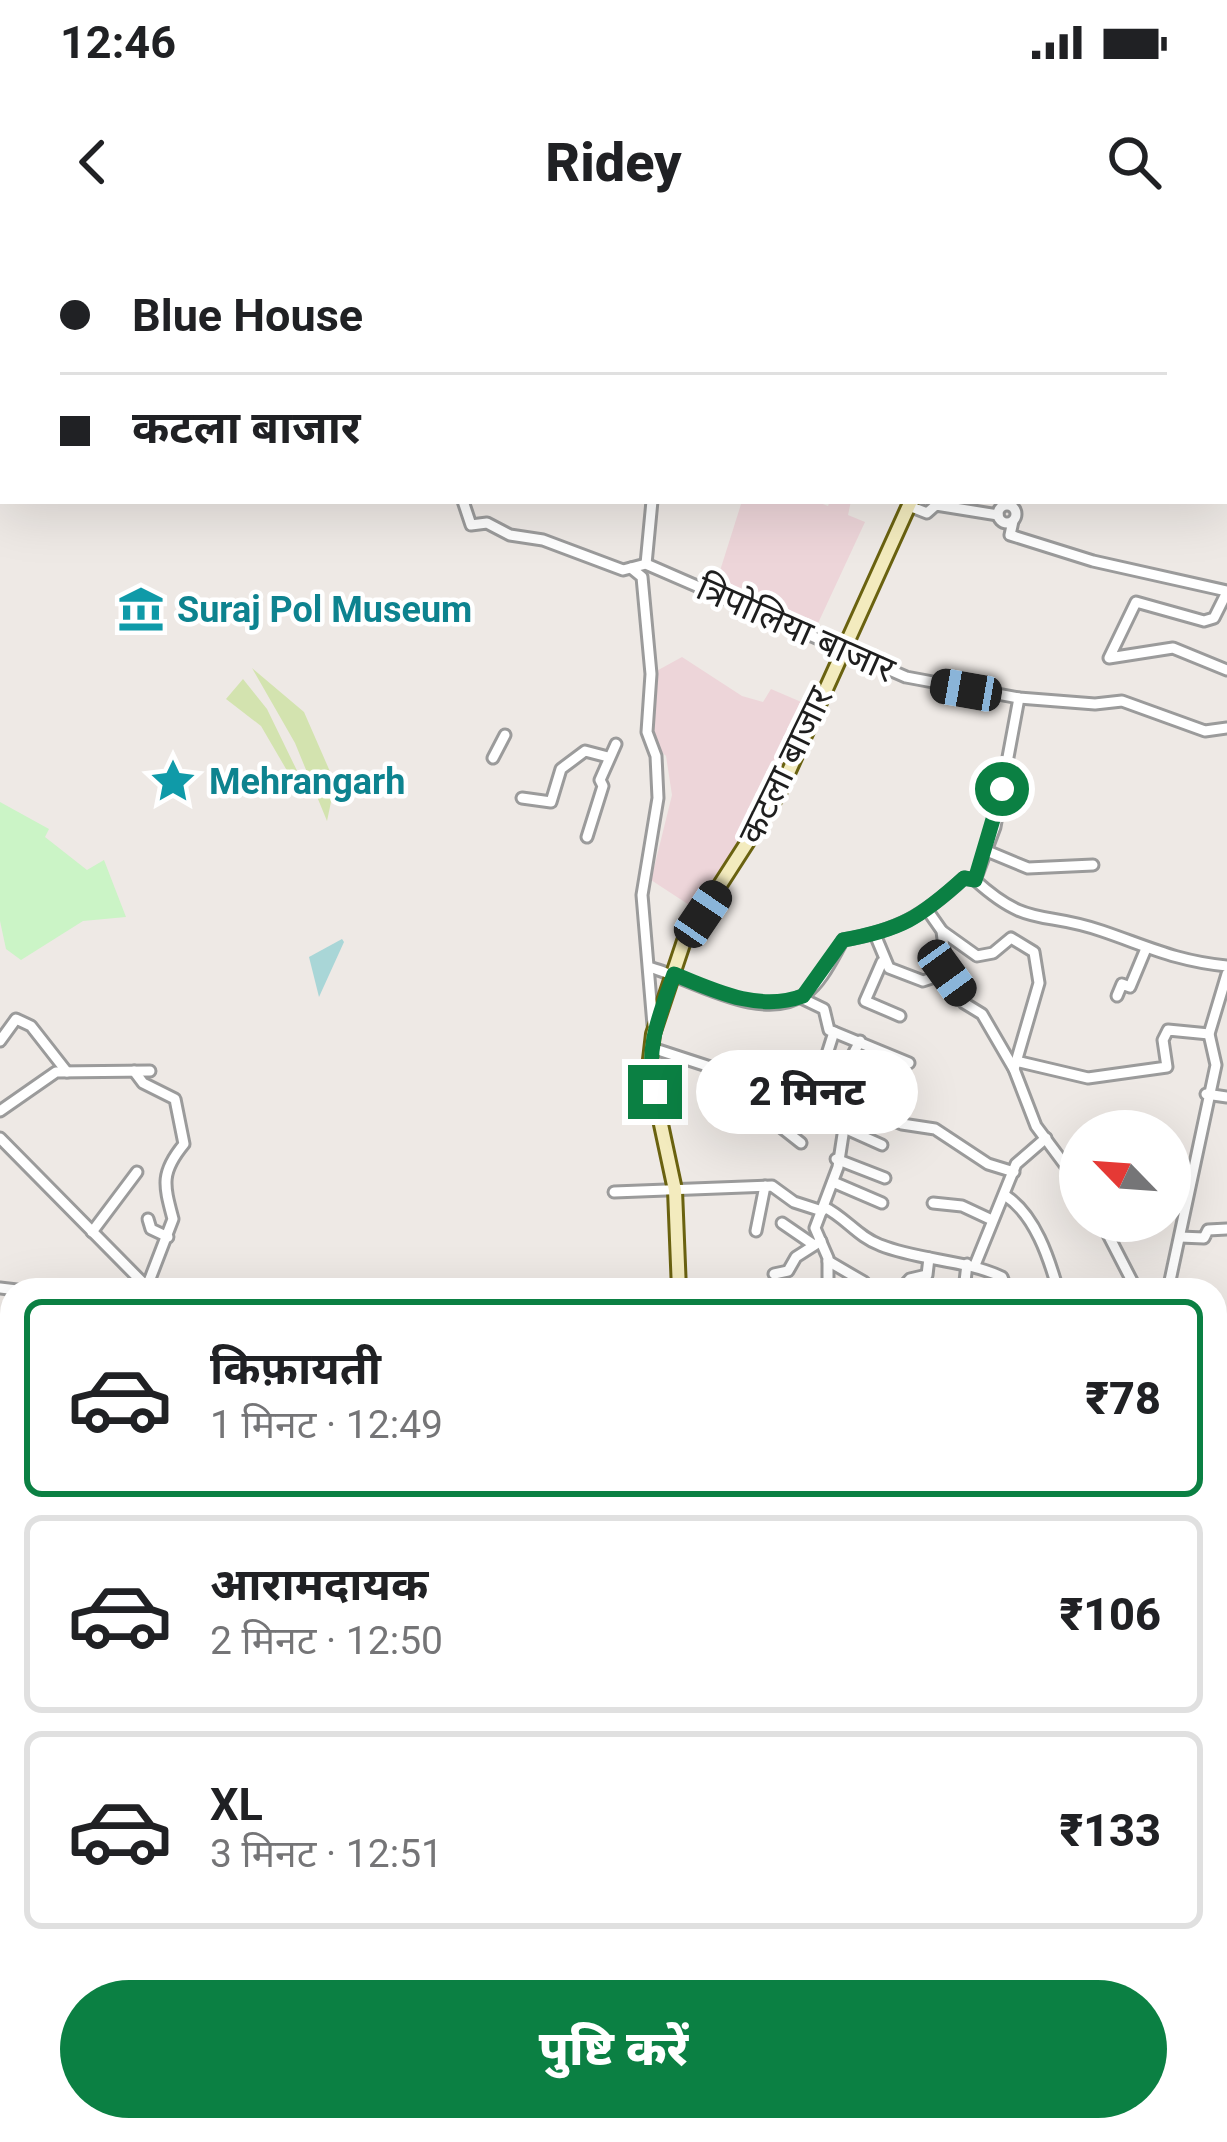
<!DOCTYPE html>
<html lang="hi">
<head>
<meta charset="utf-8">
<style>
	body { margin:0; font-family:Roboto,"Noto Sans Devanagari",sans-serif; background:#f2f2f2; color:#202124; height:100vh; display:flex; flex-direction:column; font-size:45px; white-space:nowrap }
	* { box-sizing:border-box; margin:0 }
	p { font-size:39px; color:#757577 }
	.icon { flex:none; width:66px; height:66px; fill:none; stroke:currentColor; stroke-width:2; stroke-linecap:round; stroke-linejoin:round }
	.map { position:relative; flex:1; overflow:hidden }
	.details { position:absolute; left:0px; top:1038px; width:1227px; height:864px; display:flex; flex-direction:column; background:#fff; border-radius:36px 36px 0 0; box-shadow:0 12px 48px #0002 }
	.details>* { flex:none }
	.banner { position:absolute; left:0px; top:0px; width:1227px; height:264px; box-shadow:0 12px 48px #0002; display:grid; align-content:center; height:264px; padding:0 60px; background:#fff }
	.needle { width:78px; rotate:295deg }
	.fabs { position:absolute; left:1059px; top:870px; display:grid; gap:24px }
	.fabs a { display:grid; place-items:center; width:132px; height:132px; border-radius:50%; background:#fff; box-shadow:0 12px 48px #0002; font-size:60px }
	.end { position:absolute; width:54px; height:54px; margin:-27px; border:15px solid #0b8043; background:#fff; box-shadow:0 0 0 6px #fff }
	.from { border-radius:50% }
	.bubble { position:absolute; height:84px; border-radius:42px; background:#fff; box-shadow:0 12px 48px #0002; font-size:39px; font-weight:800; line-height:84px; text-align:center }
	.car { position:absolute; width:36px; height:72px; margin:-36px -18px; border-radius:15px; box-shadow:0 0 9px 3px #0007; background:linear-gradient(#222 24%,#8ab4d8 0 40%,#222 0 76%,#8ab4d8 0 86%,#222 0) }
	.banner b { display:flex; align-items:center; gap:42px; height:114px; font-size:45px }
	.banner b+b { border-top:3px solid #e0e0e0 }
	.banner i { width:30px; height:30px; background:#202124 }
	ul { padding:21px 0 0; list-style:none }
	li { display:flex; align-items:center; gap:36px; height:198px; margin:0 24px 18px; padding:0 36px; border:6px solid #e0e0e0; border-radius:18px }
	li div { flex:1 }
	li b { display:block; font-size:45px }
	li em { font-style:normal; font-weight:800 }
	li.current { border-color:#0b8043 }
	li>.icon { width:108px; height:108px; stroke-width:1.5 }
	.primary-button { display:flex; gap:24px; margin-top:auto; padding:24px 60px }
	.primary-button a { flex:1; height:138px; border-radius:72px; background:#0b8043; color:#fff; font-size:48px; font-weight:800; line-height:138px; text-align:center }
	.status { display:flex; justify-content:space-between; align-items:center; height:84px; padding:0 60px; background:#fff; direction:ltr }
	.status svg { height:33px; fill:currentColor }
	header { display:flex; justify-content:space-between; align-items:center; height:156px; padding:0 60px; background:#fff; font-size:54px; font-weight:800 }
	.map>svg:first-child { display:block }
	.commercial { fill:#edd5d9 }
	.grass { fill:#d3e3af }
	.park { fill:#cbf4c6 }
	.water { fill:#a9d6d7 }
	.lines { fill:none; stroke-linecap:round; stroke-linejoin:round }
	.street-casing { stroke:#9b9b9b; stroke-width:15 }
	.secondary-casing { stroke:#6a6210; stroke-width:18 }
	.street { stroke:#fff; stroke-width:9 }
	.secondary { stroke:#f3ebbe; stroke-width:12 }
	.route { stroke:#0b8043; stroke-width:15 }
	.labels { text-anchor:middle; stroke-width:9; stroke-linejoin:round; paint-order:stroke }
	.culture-label { font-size:36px; font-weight:bold; fill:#0d838f; stroke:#fff; text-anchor:start }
	.street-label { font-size:36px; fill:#1e1e1e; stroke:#fff }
</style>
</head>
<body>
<div class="status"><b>12:46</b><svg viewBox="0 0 49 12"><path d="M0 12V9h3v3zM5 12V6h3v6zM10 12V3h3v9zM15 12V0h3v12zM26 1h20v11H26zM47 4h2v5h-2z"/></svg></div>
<header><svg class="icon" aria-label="back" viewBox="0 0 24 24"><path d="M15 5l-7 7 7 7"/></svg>Ridey<svg class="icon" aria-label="search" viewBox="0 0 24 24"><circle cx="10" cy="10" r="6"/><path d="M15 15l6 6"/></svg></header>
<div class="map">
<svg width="1227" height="1902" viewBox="0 0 1227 1902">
	<rect width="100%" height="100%" fill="#eee9e5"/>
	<g class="commercial">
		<path d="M742,261H815L828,266L830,261H851L848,275L865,282L813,394L713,353Z"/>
		<path d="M682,417L742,456L763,462L771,449L813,467L787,533L703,674L651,640L672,555L666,516L649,500L651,434Z"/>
	</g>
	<g class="grass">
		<path d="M252,428L304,472L335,543L327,581L295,503Z"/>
		<path d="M243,439L267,469L303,543L296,546L261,486L226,459Z"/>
	</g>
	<path class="park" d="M0,562L49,589L45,597L87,630L104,620L126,677L83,681L21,720L6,709L0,681Z"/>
	<path class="water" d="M342,699L344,702L319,757L309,717Z"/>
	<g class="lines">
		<g class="street-casing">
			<g id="street">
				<path d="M129,0L131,3"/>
				<path d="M329,0L333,3"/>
				<path d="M498,0L500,3"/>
				<path d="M696,0V3"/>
				<path d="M1095,0V3"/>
				<path d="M419,3L421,0"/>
				<path d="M716,3L717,0"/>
				<path d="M844,3L845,0"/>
				<path d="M1224,95H1227"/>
				<path d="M1224,155L1227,156"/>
				<path d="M1224,168H1227"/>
				<path d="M1224,205L1227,207"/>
				<path d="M463,261L471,285L487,283L510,295L543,300L623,330L646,324L906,437L1019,458L1095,464L1122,461L1205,491L1227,488"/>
				<circle cx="1007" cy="274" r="9"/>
				<path d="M909,266L927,273L936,265L998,275"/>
				<path d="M1013,281L1010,295L1093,321L1227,351"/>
				<path d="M646,324L652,261"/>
				<path d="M631,328L642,337L651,434L647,492L656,516L658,558L642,655L653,785"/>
				<path d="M1227,352L1214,378L1204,381L1136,362L1109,418L1173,408L1227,430"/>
				<path d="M493,518L505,495"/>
				<path d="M522,558L551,562L561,529L585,511L608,517"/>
				<path d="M587,597L603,546L600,540L616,504"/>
				<path d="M987,611L1028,628L1093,625"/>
				<path d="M975,640C1029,689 1042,670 1102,691C1149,707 1176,721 1227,726"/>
				<path d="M928,671L942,691L947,733L964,763L982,774L1014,829L1036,886L1080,945"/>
				<path d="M942,691L977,716L993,713L1011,698L1034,712L1039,743L1014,829"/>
				<path d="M876,697L889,728L923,741L947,733"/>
				<path d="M882,722L865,761L900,776"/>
				<path d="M652,728C694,740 763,784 805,754C822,742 833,717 843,700C897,691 923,676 964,638L975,640L995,587L1019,458"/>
				<path d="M1117,756L1122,744L1130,747L1145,711"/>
				<path d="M799,757L824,769L829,790L909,823"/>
				<path d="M0,801L16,779L31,786L67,832"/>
				<path d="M652,808L747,839L763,819L821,833L858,866L902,884L935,889L988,924L1014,932"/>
				<path d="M1020,822L1088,838L1167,827L1163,800L1168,790L1209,794"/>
				<path d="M134,831L143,843L175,859L184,904C160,933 164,945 173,979L148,1044"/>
				<path d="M821,833L834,792"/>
				<path d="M747,839L754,866L801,903"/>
				<path d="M838,843L860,801"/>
				<path d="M1206,854L1227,857"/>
				<path d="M0,871L56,832L150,831"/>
				<path d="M844,888L882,905"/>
				<path d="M0,898L150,1050"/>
				<path d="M836,919L885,938"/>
				<path d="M833,942L882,963"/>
				<path d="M614,952L772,946L794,962L822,971"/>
				<path d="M1006,956C1035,975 1049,1018 1058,1050"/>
				<path d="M933,963L962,966L992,980"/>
				<path d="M824,967C845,977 858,997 880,1005C920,1021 963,1019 1002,1037L1007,1050"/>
				<path d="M148,979L151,989L168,997"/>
				<path d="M1101,981L1133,1043L1142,1050"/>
				<path d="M782,983L814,1005"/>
				<path d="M756,991L765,946"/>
				<path d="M92,992L137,932"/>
				<path d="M1180,997L1204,998L1208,990L1227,989"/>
				<path d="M828,1021L864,1042"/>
				<path d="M975,1025L1016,924L1046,898"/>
				<path d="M774,1034L788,1031L796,1017L821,1001"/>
				<path d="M0,1048L17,1050"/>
				<path d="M828,1050V1018L815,988L838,927L844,888L858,866"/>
				<path d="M900,1050L910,1039L927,1035L929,1018"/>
				<path d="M964,1050L967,1024"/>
				<path d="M1168,1050L1216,825L1209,794L1227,734"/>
				<path d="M0,1117H12"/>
				<path d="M0,1145L12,1152"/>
				<path d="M1215,1185L1227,1186"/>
				<path d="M4,1304L12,1308"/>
				<path d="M1215,1368H1219L1227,1329"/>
				<path d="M8,1372L12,1386"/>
				<path d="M1215,1426L1223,1369"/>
				<path d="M1215,1503H1227"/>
				<path d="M0,1526L6,1515"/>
				<path d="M1215,1550L1227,1554"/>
				<path d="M1215,1568L1223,1570"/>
				<path d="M0,1604L12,1591"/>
				<path d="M1215,1624L1227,1631"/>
				<path d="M0,1641L1,1639"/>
				<path d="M0,1713L12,1724"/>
				<path d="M1215,1718L1227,1722"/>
				<path d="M1215,1744L1227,1756"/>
				<path d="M1215,1776L1217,1783"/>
				<path d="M1215,1858L1227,1863"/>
				<path d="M370,1890L381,1902"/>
				<path d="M567,1890L592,1902"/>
				<path d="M708,1890L710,1902"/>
				<path d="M946,1890L950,1902"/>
				<path d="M1094,1890L1100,1902"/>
				<path d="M420,1902L423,1890"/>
				<path d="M438,1902L440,1890"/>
				<path d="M500,1902L505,1890"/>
				<path d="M550,1902L555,1890"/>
				<path d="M612,1902L618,1890"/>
				<path d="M801,1902L812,1890"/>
				<path d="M878,1902L880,1890"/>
				<path d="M1062,1902L1084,1890"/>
			</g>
		</g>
		<g class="secondary-casing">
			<g id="secondary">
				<path d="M1013,3L1015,0"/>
				<path d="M679,1050L675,950L649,828L653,794L684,701L779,553L911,261"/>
				<path d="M0,1373L12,1372"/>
				<path d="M0,1441L12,1449"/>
				<path d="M1215,1523H1227"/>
				<path d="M630,1890L636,1902"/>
			</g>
		</g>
		<use href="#street" class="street"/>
		<use href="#secondary" class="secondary"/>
	</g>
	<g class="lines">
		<path class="route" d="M655,852C644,810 660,774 674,734C715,751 758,772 803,756L843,700C900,690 920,678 964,638L975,640L1002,549"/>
	</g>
	<defs>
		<g id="museum-bare" transform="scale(3.6)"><path d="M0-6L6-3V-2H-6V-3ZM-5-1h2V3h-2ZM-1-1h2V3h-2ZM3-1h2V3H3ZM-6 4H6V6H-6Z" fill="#0f9aa8" stroke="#fff" stroke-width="2.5" paint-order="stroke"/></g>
		<g id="sight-bare" transform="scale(3.6)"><path d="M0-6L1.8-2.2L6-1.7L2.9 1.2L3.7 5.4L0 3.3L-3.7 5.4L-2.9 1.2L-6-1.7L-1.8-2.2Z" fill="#0f9aa8" stroke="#fff" stroke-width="2.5" paint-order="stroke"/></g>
	</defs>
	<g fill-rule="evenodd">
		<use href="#museum-bare" x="141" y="369"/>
		<use href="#sight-bare" x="173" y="541"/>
	</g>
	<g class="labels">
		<g class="culture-label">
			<text x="177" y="382">Suraj Pol Museum</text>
			<text x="209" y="554">Mehrangarh</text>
		</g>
		<g class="street-label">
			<text transform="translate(796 388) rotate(24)" y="13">त्रिपोलिया बाजार</text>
			<text transform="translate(785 525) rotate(-64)" y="13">कटला बाजार</text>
		</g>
	</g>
</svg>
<div class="fabs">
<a><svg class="needle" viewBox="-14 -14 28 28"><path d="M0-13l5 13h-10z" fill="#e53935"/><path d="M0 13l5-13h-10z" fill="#757577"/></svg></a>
</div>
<i class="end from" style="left:1002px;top:549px"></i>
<i class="end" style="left:655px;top:852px"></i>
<div class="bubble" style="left:696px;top:810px;width:222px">2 मिनट</div>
<i class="car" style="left:966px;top:450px;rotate:280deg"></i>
<i class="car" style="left:703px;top:674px;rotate:34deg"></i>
<i class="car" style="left:947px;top:733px;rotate:144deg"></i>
<div class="banner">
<b><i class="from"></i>Blue House</b>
<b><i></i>कटला बाजार</b>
</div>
<section class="details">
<ul>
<li class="current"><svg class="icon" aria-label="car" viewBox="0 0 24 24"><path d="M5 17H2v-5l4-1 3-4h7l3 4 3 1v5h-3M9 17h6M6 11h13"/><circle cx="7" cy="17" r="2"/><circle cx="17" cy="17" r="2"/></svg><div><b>किफ़ायती</b><p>1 मिनट · 12:49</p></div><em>₹78</em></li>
<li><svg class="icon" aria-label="car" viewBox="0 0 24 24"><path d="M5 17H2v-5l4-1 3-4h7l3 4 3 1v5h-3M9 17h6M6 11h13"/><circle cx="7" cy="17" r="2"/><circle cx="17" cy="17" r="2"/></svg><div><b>आरामदायक</b><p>2 मिनट · 12:50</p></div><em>₹106</em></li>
<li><svg class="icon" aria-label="car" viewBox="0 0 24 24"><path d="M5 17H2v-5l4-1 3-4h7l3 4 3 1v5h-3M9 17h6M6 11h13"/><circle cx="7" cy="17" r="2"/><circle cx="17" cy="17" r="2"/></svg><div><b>XL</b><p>3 मिनट · 12:51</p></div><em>₹133</em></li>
</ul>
<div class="primary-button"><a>पुष्टि करें</a></div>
</section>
</div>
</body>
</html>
